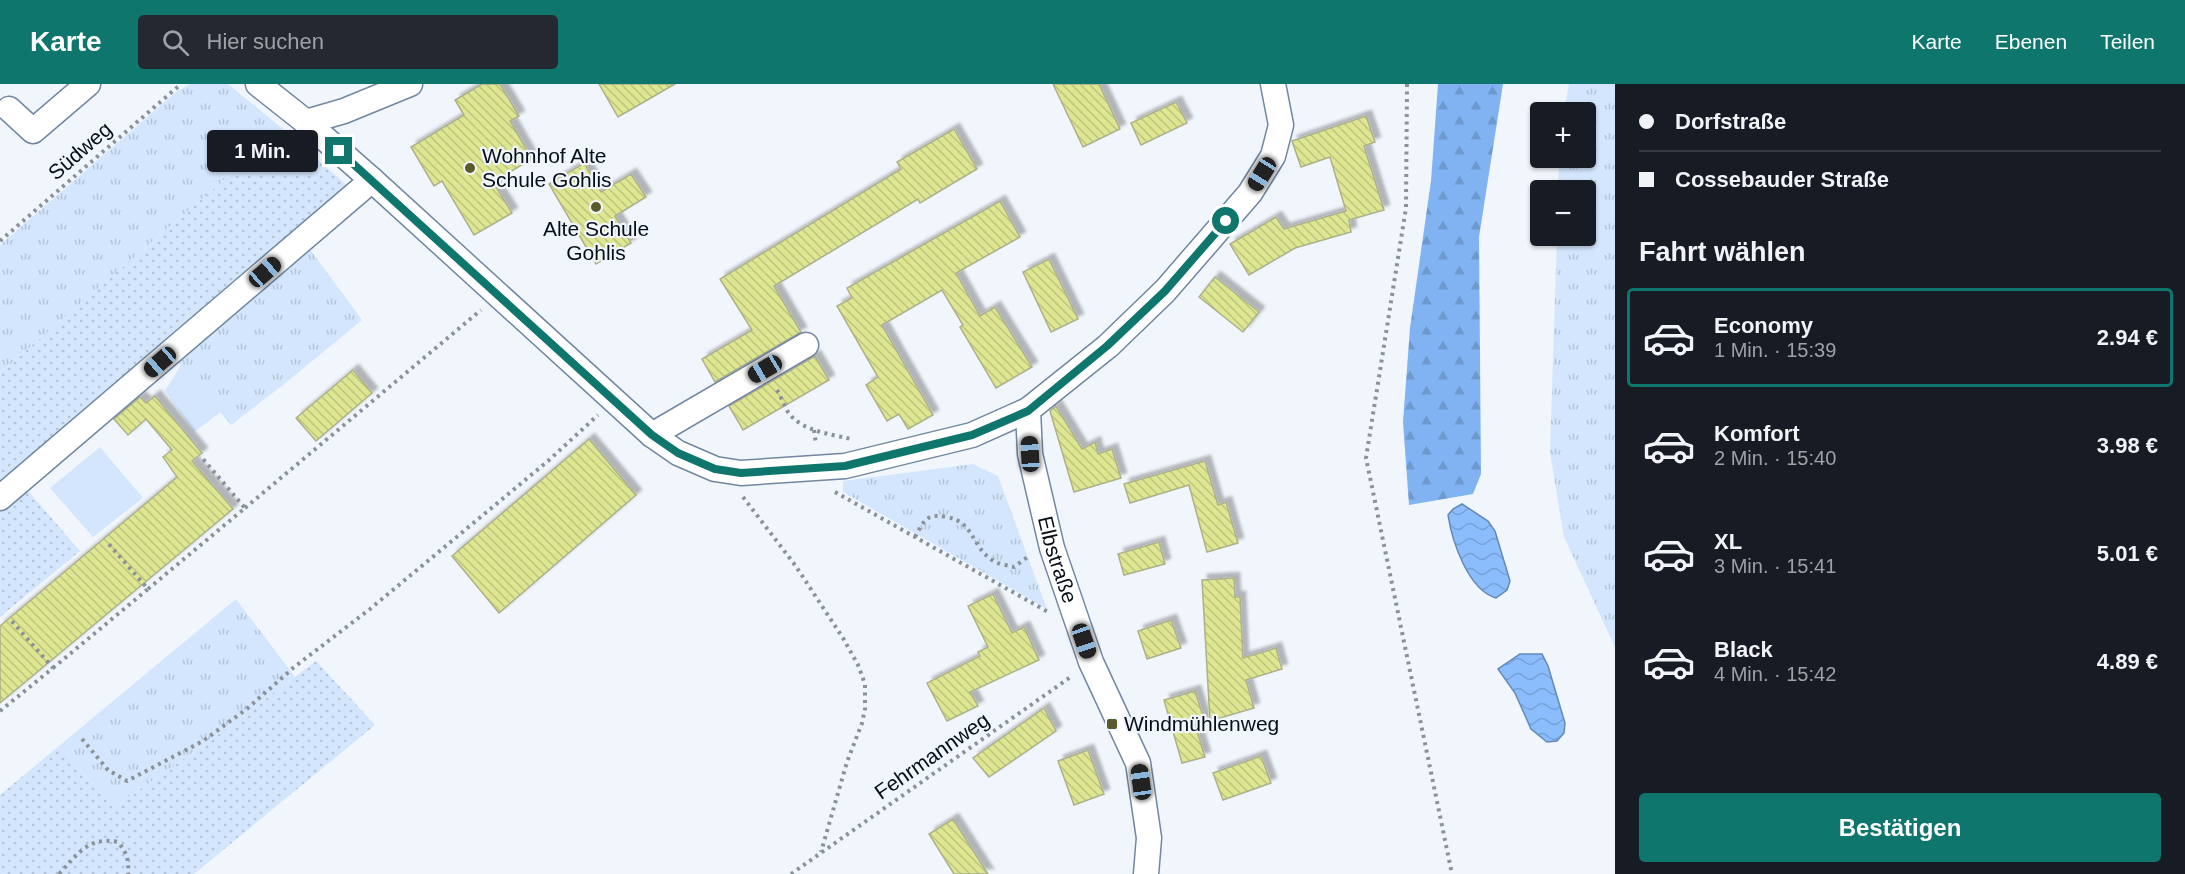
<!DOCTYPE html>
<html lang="de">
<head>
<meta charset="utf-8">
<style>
	body { margin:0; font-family:Helvetica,sans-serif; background:#242831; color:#f1f3f6; height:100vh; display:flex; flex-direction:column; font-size:22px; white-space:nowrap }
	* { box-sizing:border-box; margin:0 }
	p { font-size:20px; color:#9ea1a6 }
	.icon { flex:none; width:33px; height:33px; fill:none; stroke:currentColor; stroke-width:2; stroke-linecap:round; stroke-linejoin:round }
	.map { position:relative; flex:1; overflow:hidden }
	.drawer { display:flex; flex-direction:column; background:#171b24; width:570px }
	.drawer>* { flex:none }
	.top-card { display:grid; align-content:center; height:132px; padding:0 24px; background:#171b24 }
	.tools { position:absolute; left:1530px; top:18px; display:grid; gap:12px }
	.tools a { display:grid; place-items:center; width:66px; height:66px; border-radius:6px; background:#171b24; box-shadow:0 2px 4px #0004; font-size:30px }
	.end { position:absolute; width:27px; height:27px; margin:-14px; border:8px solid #0f766e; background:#fff; box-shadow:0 0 0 3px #fff }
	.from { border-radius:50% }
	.bubble { position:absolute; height:42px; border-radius:6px; background:#171b24; box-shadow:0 2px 4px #0004; font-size:20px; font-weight:600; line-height:42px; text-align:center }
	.car { position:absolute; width:18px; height:36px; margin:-18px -9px; border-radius:8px; box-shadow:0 0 4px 2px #0007; background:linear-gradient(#222 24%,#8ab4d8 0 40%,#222 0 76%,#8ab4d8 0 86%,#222 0) }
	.top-card b { display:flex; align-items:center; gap:21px; height:57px; font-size:22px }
	.top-card b+b { border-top:2px solid #363941 }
	.top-card i { width:15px; height:15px; background:#f1f3f6 }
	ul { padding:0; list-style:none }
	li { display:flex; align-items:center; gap:18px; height:99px; margin:0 12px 9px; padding:0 12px; border:3px solid transparent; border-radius:6px }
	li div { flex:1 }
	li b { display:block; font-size:22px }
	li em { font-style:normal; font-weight:600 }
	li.selected { border-color:#0f766e }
	li>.icon { width:54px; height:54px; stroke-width:1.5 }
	h2 { padding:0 24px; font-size:27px; line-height:72px }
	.button { display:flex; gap:12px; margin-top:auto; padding:12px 24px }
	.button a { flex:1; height:69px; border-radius:6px; background:#0f766e; color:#fff; font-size:24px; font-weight:600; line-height:69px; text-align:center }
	header { display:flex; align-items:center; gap:36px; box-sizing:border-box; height:84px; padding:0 30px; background:#0f766e; color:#fff }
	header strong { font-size:28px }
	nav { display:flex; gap:33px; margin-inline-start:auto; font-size:21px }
	.search { width:420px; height:54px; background:#242831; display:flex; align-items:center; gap:15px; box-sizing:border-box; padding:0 21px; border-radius:6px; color:#9ea1a6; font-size:22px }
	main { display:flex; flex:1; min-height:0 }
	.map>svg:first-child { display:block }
	.grass { fill:url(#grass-tufts) }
	.forest { fill:url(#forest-firs) }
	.garden { fill:url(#garden-dots) }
	.pitch { fill:#d3e6fd }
	.water { fill:url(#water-waves); stroke:#6388b8; stroke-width:1.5 }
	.building { fill:url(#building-back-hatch); stroke:#acb08c; stroke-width:1.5; filter:url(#shadow) }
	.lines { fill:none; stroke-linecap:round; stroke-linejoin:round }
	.minor-casing { stroke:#7086a1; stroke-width:27 }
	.path { stroke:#8b9199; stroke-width:4; stroke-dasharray:3 4.5; stroke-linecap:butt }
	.minor { stroke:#fff; stroke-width:24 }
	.route { stroke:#0f766e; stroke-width:8 }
	.poi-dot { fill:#585c2a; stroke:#f1f6fc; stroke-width:2 }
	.labels { text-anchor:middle; stroke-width:4.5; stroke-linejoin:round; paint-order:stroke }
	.street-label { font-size:21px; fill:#070e18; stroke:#f1f6fc }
	.poi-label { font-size:21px; fill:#070e18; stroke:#f1f6fc; text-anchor:start }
</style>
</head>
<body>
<header>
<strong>Karte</strong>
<div class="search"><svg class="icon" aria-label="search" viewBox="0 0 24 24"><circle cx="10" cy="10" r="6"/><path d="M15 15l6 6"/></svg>Hier suchen</div>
<nav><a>Karte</a><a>Ebenen</a><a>Teilen</a></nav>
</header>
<main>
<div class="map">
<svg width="1615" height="790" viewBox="0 0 1615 790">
	<defs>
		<pattern id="grass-tufts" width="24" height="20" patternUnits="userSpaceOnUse" patternTransform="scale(1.5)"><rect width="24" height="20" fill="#d3e6fd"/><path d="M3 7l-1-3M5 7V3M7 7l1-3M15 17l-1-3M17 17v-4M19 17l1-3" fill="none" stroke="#b4c4d8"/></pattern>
		<pattern id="forest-firs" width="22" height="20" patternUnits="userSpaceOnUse" patternTransform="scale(1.5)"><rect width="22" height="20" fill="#81b3f2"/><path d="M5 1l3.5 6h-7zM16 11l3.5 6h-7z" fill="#6e99cf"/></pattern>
		<pattern id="garden-dots" width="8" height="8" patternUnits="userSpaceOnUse" patternTransform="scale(1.5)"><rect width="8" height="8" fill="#d3e6fd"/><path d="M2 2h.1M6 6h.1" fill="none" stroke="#b4c4d8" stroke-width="1.8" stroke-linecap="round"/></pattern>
		<pattern id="water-waves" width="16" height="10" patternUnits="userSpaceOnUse" patternTransform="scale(1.5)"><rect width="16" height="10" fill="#8bbdfd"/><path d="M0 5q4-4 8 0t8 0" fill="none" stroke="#76a1d8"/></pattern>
		<pattern id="building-back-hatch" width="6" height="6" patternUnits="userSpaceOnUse" patternTransform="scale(1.5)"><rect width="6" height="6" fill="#dee692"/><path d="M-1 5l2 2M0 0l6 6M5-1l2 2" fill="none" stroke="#bdc47d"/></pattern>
		<filter id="shadow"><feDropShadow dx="5.5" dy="-5.5" stdDeviation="1.5" flood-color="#0004"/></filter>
	</defs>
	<rect width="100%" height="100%" fill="#f1f6fc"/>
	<g class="grass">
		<path d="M190,0H228L283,45L0,289V161L176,8Z"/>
		<path d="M1569,0H1615V563L1564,453L1550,368L1557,152H1586V106H1558L1559,74H1586V28H1564Z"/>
		<path d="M306,160L362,236L288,297L231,341L173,272Z"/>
		<path d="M973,380L998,392L1047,525L843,408V397Z"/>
		<path d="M236,515L295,593L218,651L113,724L60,661Z"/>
	</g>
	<path class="forest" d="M1438,0H1503L1479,153L1481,390L1473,410L1409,421L1403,338L1410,244L1431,97Z"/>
	<g class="garden">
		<path d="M283,45L351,105L22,400L80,467L0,533V289Z"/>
		<path d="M316,577L375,641L194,790H0V711L60,661L113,724L218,651Z"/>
	</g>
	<g class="pitch">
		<path d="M181,281L221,328L194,348L165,307Z"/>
		<path d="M100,363L143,414L93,453L50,404Z"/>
	</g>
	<g class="water">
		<path d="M1462,420L1488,437L1495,447L1510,497L1507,506L1496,514C1468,506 1452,457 1448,431L1453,425Z"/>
		<path d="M1520,570H1542L1548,582L1565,639L1564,649L1557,657L1547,658L1531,645L1515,609L1498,585Z"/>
	</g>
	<g class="building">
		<path d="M482,0H500L519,32L510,37L532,75L493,98L512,129L474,151L442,97L434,102L411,63L464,31L455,16Z"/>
		<path d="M599,0H675L618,33Z"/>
		<path d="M1053,0H1099L1120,45L1083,63Z"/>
		<path d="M1176,18L1187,39L1141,61L1131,39Z"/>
		<path d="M1366,32L1375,58L1364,62L1384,126L1349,136L1351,148L1295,164L1249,191L1230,160L1276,133L1284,145L1346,127L1330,73L1301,83L1292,57Z"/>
		<path d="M954,45L977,85L920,119L918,115L774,202L801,248L715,298L702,275L752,246L720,195L901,85L897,78Z"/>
		<path d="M584,79L601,108L631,90L646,113L615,132L631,159L596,180L549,100Z"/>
		<path d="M1000,117L1020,153L956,189L980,232L995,223L1032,283L996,304L960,243L963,241L942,206L882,241L933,331L908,345L899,330L887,337L866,301L878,293L837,222L852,214L847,204Z"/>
		<path d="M1049,175L1078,235L1051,248L1023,188Z"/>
		<path d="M1215,193L1259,228L1243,248L1199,213Z"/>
		<path d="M815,272L829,296L743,346L729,322Z"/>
		<path d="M353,286L372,309L316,357L296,334Z"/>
		<path d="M155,312L202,369L192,377L233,425L0,619V542L177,393L163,373L172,366L146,335L128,351L114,335L140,313L146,319Z"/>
		<path d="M1056,322L1082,365L1095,358L1098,370L1112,365L1121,394L1074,408L1050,327Z"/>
		<path d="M589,355L636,411L499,529L452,472Z"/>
		<path d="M1205,377L1218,421L1226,418L1238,459L1207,468L1189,401L1130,419L1124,400Z"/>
		<path d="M1159,458L1165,480L1124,491L1118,470Z"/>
		<path d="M1234,494L1235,513H1240L1243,574L1276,564L1282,585L1246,596L1254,624L1210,637L1202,496Z"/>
		<path d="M993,510L1012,549L1024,543L1039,576L970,608L978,622L947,637L927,599L980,572L978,568L988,563L968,522Z"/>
		<path d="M1171,536L1181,564L1147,575L1138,547Z"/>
		<path d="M1195,607L1205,638L1195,641L1205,673L1182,679L1164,616Z"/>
		<path d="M1044,624L1056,647L989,693L973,674Z"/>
		<path d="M1088,666L1104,710L1074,721L1058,677Z"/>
		<path d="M1261,672L1271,699L1223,716L1213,689Z"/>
		<path d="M953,735L988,790H954L929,750Z"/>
	</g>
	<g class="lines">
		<g class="minor-casing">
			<g id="minor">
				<path d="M258,0L306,38L372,96L652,351L678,369L715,385L741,389L845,382L972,351L1028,326L1108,262L1165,207L1250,109L1273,72L1281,41L1273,0"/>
				<path d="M9,25L33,47L88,0"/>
				<path d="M306,38L344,27L410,0"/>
				<path id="s1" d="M1028,326L1030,370L1052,464L1091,578L1138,679L1149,754L1146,790"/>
				<path d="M652,351L806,261"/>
				<path d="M0,414L372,96"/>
			</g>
		</g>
		<g class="path">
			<path d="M1407,0L1406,124L1366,374L1452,790"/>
			<path d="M0,157L181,0"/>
			<path d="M777,306C781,313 784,321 788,328C801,347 830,350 851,355"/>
			<path d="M814,346L816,360"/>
			<path d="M835,408L1050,529"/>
			<path d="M743,413L795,481L843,554L858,581L865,600V625L862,639L847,678L821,768"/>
			<path d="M245,424L481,226"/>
			<path d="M915,453C924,437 926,429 946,433C974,437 971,462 992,476C997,480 1007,481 1014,483L1029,472"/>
			<path d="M148,505L245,424L203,375"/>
			<path d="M53,584L148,505L107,458"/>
			<path d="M0,627L53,584L10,535"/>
			<path d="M82,655L108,686L127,697L203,657L248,624L293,584L370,525L548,377L598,331"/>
			<path d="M59,790C78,770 88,752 118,758C127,769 129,776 128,790"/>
			<path d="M791,790L1072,592"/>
		</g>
		<use href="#minor" class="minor"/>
	</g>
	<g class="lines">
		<path class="route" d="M339,67L652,351L678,369L715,385L741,389L845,382L972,351L1028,327L1107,262L1165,207L1226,137"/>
	</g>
	<g class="poi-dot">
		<circle cx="470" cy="84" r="6"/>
		<circle cx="596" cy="123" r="6"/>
		<rect x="1106" y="634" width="12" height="12" rx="3"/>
	</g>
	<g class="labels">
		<g class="street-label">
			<text transform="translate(80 67) rotate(-41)" y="7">Südweg</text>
			<text dy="7" stroke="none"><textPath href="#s1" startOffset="153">Elbstraße</textPath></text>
			<text transform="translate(932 672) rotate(-35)" y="7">Fehrmannweg</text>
		</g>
		<g class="poi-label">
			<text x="482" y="79">Wohnhof Alte<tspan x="482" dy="24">Schule Gohlis</tspan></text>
			<text x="596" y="152" text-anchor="middle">Alte Schule<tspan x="596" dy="24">Gohlis</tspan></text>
			<text x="1124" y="647">Windmühlenweg</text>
		</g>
	</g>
</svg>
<div class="tools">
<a>+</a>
<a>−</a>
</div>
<i class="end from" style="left:1226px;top:137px"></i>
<i class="end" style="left:339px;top:67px"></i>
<div class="bubble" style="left:207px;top:46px;width:111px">1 Min.</div>
<i class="car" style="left:1262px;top:90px;rotate:212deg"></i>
<i class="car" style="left:265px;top:188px;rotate:49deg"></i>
<i class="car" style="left:160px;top:278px;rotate:229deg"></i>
<i class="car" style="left:765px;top:285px;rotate:240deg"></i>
<i class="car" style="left:1030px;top:370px;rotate:357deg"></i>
<i class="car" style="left:1084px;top:557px;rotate:161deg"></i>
<i class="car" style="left:1141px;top:698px;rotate:352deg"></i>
</div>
<section class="drawer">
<div class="top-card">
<b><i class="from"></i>Dorfstraße</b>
<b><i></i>Cossebauder Straße</b>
</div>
<h2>Fahrt wählen</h2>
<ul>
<li class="selected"><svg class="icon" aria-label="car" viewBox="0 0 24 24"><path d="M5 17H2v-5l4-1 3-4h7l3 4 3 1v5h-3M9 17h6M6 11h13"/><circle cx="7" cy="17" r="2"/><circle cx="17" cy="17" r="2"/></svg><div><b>Economy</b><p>1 Min. · 15:39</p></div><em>2.94 €</em></li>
<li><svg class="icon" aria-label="car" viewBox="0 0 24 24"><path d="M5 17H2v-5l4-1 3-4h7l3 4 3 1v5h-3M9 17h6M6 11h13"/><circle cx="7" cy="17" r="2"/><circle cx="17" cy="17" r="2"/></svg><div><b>Komfort</b><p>2 Min. · 15:40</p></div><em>3.98 €</em></li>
<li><svg class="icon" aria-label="car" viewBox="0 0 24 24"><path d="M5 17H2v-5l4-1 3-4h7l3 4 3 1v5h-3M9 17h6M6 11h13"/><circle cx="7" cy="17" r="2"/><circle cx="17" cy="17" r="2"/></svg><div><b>XL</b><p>3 Min. · 15:41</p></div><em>5.01 €</em></li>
<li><svg class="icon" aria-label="car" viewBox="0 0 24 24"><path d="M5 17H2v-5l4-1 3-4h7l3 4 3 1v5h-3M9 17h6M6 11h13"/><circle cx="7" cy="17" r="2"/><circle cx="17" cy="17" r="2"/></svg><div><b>Black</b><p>4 Min. · 15:42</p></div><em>4.89 €</em></li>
</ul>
<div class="button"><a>Bestätigen</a></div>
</section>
</main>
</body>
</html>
